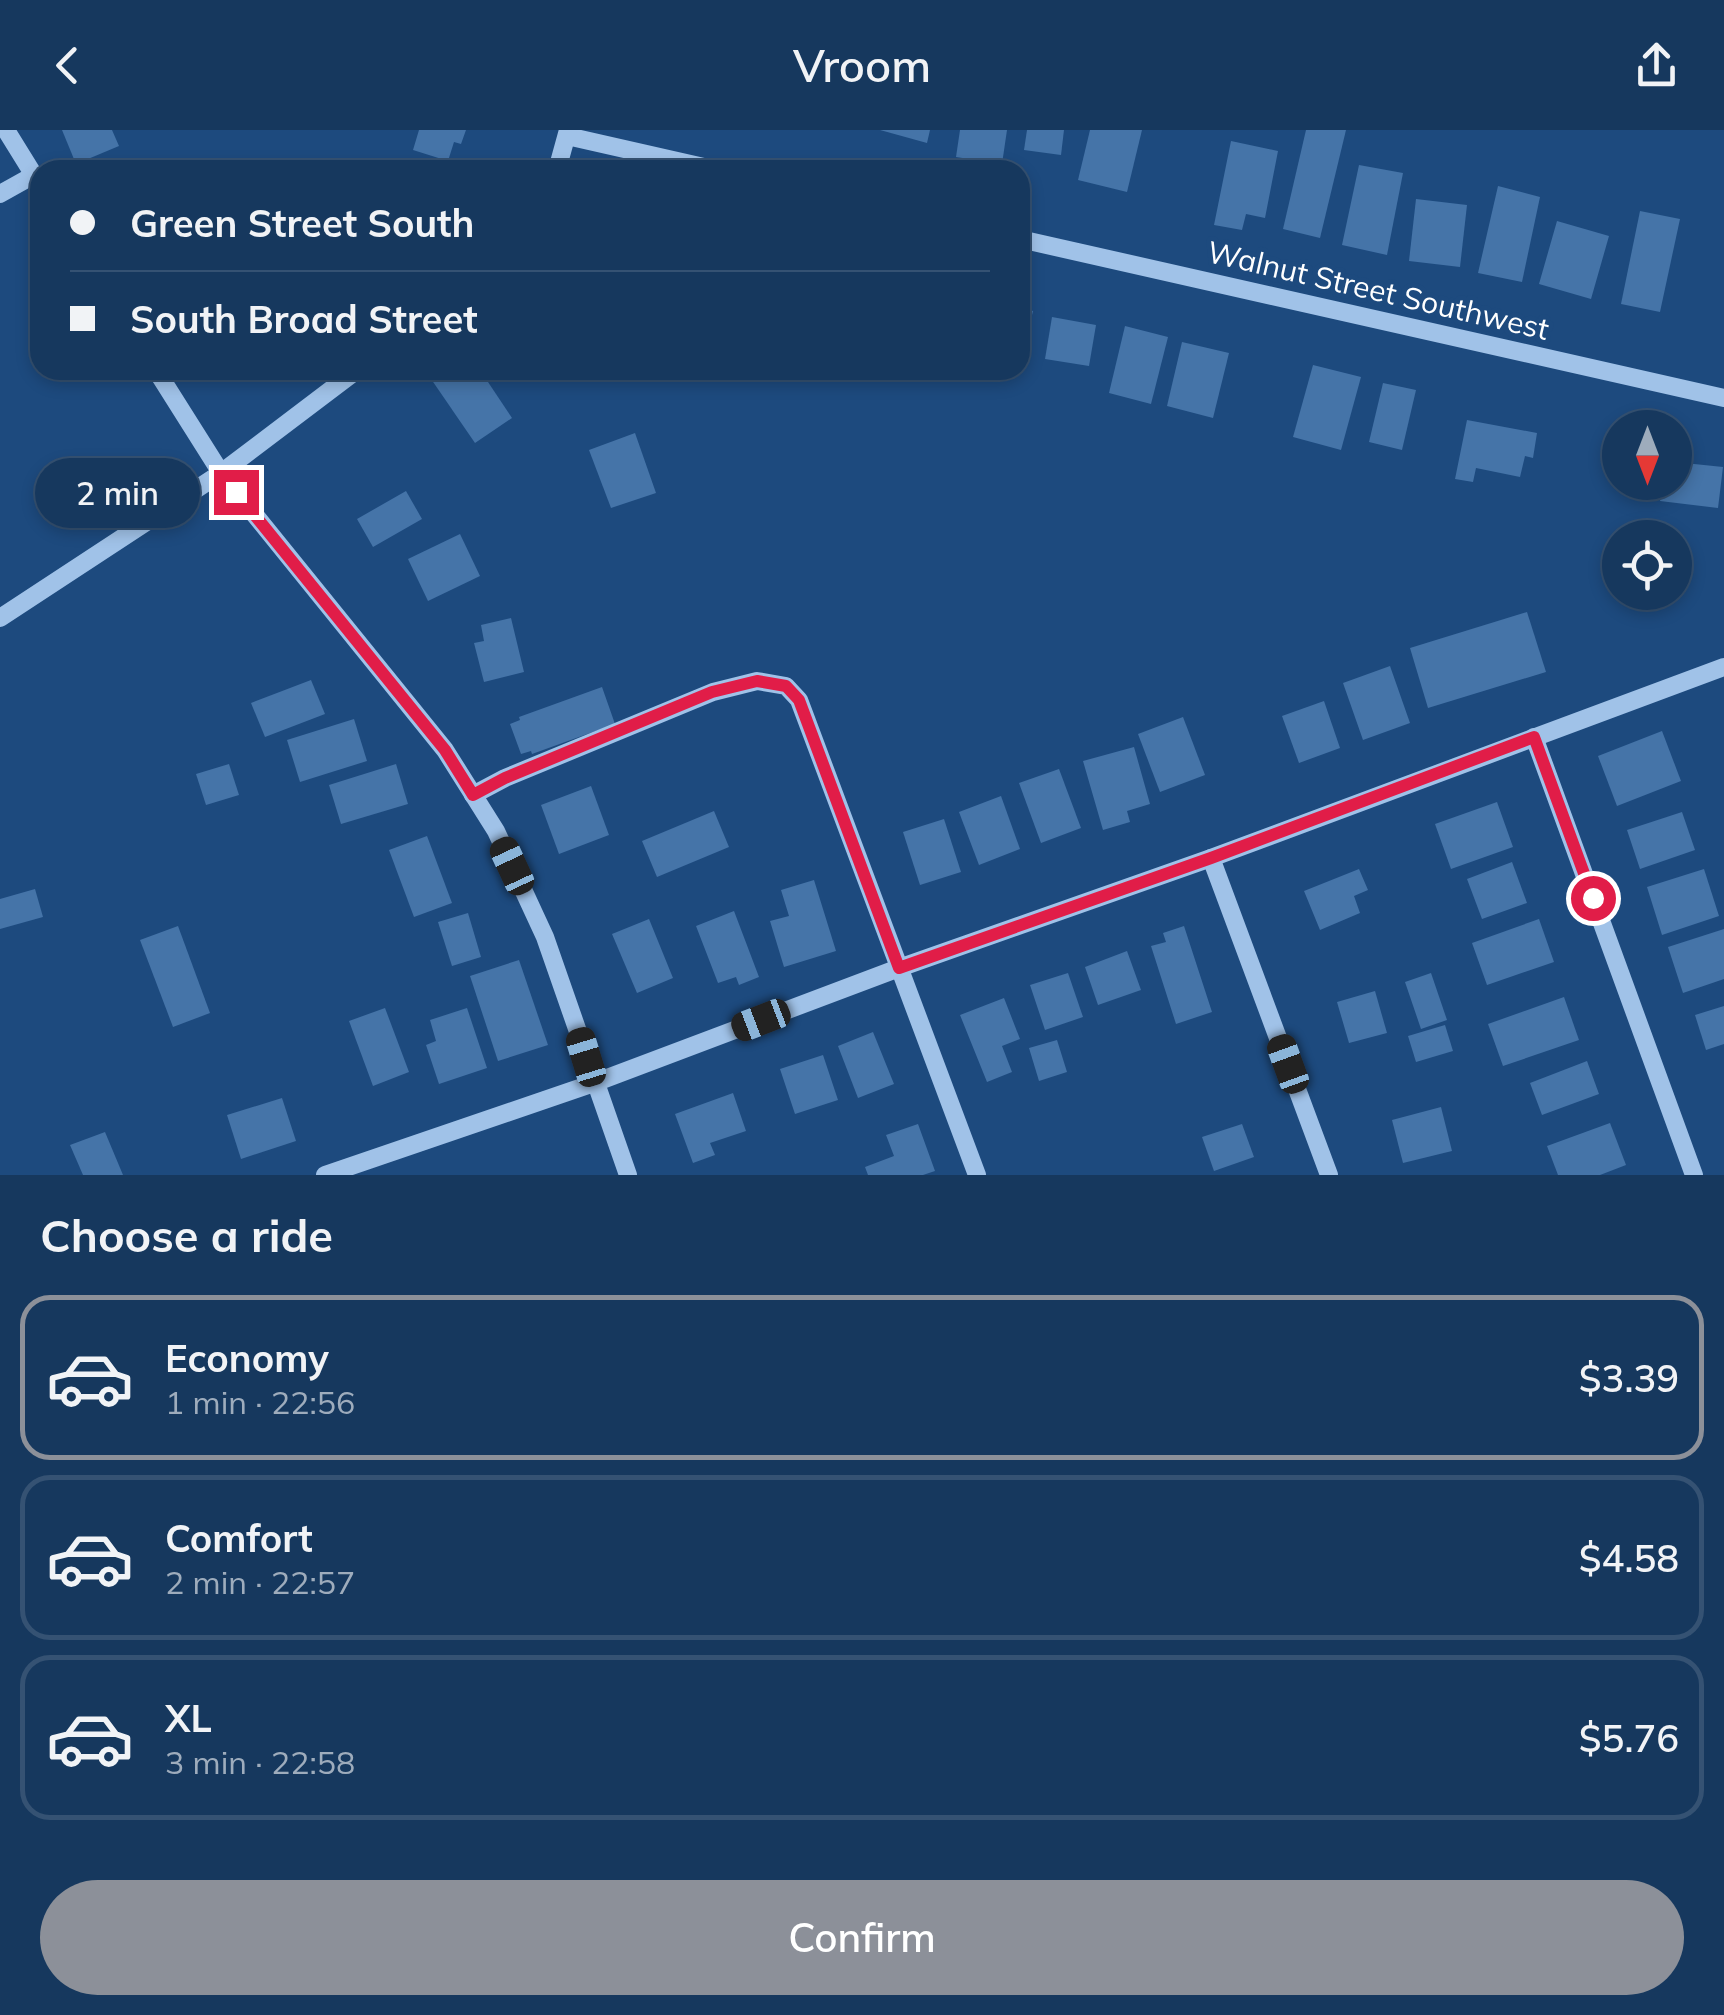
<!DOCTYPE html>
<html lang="en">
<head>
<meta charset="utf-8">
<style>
	body { margin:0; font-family:Mulish,sans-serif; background:#1f3f64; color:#f1f3f6; height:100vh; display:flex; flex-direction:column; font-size:38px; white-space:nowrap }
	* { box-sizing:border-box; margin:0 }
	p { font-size:32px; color:#9eacbc }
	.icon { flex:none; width:55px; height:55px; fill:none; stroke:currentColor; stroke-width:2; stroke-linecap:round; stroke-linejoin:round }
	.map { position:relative; height:1045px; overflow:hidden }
	.details { display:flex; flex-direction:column; background:#16385e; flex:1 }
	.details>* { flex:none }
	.banner { position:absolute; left:30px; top:30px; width:1000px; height:220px; border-radius:30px; box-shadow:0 5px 15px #0003,0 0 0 2px #355273; display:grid; align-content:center; height:220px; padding:0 40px; background:#16385e }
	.needle { width:65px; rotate:180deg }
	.controls { position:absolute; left:1602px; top:280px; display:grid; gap:20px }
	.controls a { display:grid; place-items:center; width:90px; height:90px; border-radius:50%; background:#16385e; box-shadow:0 5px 15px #0003,0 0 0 2px #355273; font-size:50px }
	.end { position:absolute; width:45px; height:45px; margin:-22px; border:12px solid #e11d48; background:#fff; box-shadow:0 0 0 5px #fff }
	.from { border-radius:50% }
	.bubble { position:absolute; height:70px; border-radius:35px; background:#16385e; box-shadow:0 5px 15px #0003,0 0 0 2px #355273; font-size:32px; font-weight:600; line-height:70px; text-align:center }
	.car { position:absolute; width:30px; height:60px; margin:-30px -15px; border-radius:12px; box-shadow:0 0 8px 2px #0007; background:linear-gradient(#222 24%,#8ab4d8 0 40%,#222 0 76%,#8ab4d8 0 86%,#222 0) }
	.banner b { display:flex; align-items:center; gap:35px; height:95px; font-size:38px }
	.banner b+b { border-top:2px solid #355273 }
	.banner i { width:25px; height:25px; background:#f1f3f6 }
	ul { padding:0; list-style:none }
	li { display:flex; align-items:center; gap:30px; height:165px; margin:0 20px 15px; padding:0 20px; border:5px solid #355273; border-radius:30px }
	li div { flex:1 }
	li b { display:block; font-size:38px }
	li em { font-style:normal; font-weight:600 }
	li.on { border-color:#8c9099 }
	li>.icon { width:90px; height:90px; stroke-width:1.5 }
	h2 { padding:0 40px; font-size:45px; line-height:120px }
	.primary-button { display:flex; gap:20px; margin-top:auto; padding:20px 40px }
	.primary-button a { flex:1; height:115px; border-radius:60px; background:#8c9099; color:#fff; font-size:40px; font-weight:600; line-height:115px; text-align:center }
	header { display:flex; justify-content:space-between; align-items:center; height:130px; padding:0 40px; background:#16385e; font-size:45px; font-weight:600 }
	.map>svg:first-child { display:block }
	.building { fill:#4574a8 }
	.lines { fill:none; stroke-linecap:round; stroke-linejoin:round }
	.minor { stroke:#a0c2e8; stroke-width:18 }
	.route { stroke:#e11d48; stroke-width:12 }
	.labels { text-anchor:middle; stroke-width:10; stroke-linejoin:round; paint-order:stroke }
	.street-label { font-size:30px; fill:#fff; stroke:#1d4a7e }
</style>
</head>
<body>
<header><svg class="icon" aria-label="back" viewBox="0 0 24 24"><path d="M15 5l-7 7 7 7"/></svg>Vroom<svg class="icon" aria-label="share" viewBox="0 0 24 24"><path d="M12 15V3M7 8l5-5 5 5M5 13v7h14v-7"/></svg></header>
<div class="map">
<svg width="1724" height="1045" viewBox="0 0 1724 1045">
	<rect width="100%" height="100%" fill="#1d4a7e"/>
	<g class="building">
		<path d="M62,0H112L119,16L76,34Z"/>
		<path d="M419,0H466L461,14L454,12L448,31L413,20Z"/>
		<path d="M880,0H930L927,13Z"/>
		<path d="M960,0H1007L1002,34L956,27Z"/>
		<path d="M1027,0H1064L1061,25L1024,20Z"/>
		<path d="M1090,0H1142L1127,62L1078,50Z"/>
		<path d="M1306,0H1346L1320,108L1283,99Z"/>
		<path d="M1231,11L1278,21L1265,88L1246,84L1242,100L1214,95Z"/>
		<path d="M1359,35L1403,43L1387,125L1342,115Z"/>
		<path d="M1498,56L1540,67L1522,152L1478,143Z"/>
		<path d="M1416,69L1467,75L1460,137L1409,131Z"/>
		<path d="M1640,81L1680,89L1660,182L1621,174Z"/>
		<path d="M1557,91L1609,106L1591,169L1539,154Z"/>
		<path d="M1020,178L1033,181L1023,221L1020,220Z"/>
		<path d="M1052,187L1096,195L1089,236L1045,229Z"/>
		<path d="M1125,196L1168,207L1151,274L1109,263Z"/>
		<path d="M1182,212L1229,223L1213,288L1167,276Z"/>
		<path d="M1313,235L1361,247L1341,320L1293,307Z"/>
		<path d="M437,240H480L512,288L475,313L429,246Z"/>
		<path d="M1383,253L1416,260L1402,320L1369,312Z"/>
		<path d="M1467,290L1537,303L1533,328L1525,326L1520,347L1476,338L1473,352L1455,349Z"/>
		<path d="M635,303L656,363L611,378L589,320Z"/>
		<path d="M1675,332L1723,337L1718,378L1660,371L1663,352H1675Z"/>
		<path d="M406,361L422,389L373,417L357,389Z"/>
		<path d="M460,404L480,446L428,471L408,429Z"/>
		<path d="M1527,482L1546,542L1428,578L1410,518Z"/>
		<path d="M511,488L524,542L484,552L474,513L484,511L481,495Z"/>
		<path d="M1390,536L1410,593L1363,610L1343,553Z"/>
		<path d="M311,550L325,584L265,607L251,573Z"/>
		<path d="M602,557L615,594L532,624L531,621L521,624L510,594L520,590L519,587Z"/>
		<path d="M1324,571L1340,618L1299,633L1282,586Z"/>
		<path d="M1183,587L1205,645L1160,662L1138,604Z"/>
		<path d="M354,589L367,631L300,652L287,610Z"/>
		<path d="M1662,601L1681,651L1617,676L1598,626Z"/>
		<path d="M1134,617L1150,674L1127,681L1130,692L1103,700L1083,631Z"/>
		<path d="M229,634L239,665L206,675L196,644Z"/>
		<path d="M396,634L408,674L341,694L329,655Z"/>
		<path d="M1059,639L1081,698L1041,713L1019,653Z"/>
		<path d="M591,656L609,705L559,724L541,675Z"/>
		<path d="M1001,666L1020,719L979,735L959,682Z"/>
		<path d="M1497,672L1513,717L1451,739L1435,694Z"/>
		<path d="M714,681L729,717L657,747L642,711Z"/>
		<path d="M1682,682L1695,720L1640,739L1627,700Z"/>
		<path d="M944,689L961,742L920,755L903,702Z"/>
		<path d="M427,706L452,773L414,787L389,720Z"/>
		<path d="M1512,732L1527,773L1482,789L1467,749Z"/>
		<path d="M1359,739L1368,760L1354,766L1360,783L1320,800L1304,761Z"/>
		<path d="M1704,739L1719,786L1662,805L1647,757Z"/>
		<path d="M814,750L836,821L784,837L770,791L789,786L781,760Z"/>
		<path d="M35,759L43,787L0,799V769Z"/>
		<path d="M734,781L759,847L739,855L736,847L718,853L696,796Z"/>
		<path d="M468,783L481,827L452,836L438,792Z"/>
		<path d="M649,789L673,848L637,863L612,804Z"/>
		<path d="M1539,789L1554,832L1487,855L1472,813Z"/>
		<path d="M178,796L210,883L173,897L140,810Z"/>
		<path d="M1184,796L1212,882L1176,894L1151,816L1166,812L1163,803Z"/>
		<path d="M1724,799V849L1683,863L1668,817Z"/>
		<path d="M1127,821L1141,860L1098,875L1085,837Z"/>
		<path d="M519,830L548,915L498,931L470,846Z"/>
		<path d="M1068,843L1083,887L1045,900L1030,855Z"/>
		<path d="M1431,843L1447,890L1421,899L1405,852Z"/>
		<path d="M1375,861L1387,903L1349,913L1337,872Z"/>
		<path d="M1564,867L1579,910L1503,936L1488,894Z"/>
		<path d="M1004,868L1020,909L1002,916L1012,942L987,952L960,885Z"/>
		<path d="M1724,876V914L1706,920L1695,885Z"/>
		<path d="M385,878L409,942L373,956L349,891Z"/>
		<path d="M467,878L487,938L439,954L426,915L436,911L430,890Z"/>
		<path d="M1445,895L1453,921L1416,932L1408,906Z"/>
		<path d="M873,902L894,954L858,968L838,916Z"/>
		<path d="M1057,910L1067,942L1039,951L1029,918Z"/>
		<path d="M823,925L838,970L795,984L780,939Z"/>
		<path d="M1587,931L1599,964L1542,985L1530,953Z"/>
		<path d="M733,963L746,1001L710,1013L715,1025L693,1033L675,984Z"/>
		<path d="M282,968L296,1011L241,1029L227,985Z"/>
		<path d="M1441,977L1452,1021L1403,1033L1392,990Z"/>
		<path d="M1610,993L1626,1035L1600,1045H1558L1547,1016Z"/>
		<path d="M918,994L935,1041L923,1045H868L865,1037L894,1026L886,1005Z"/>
		<path d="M1242,994L1254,1027L1214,1041L1202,1007Z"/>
		<path d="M105,1002L123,1045H83L70,1015Z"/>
	</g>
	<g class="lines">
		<g class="minor">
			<path d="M6,0L40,55"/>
			<path d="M567,6L717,40"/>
			<path d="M557,40L568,0"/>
			<path d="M0,64L34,45"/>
			<path d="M1020,109L1724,268"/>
			<path d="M156,240L221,343L445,620L496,701L545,807L628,1045"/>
			<path d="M0,488L221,343L357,240"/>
			<path d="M1534,607L1694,1045"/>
			<path d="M473,665L505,648L713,562L757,551L786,556L799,570L977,1045"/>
			<path d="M1211,728L1329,1045"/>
			<path d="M325,1045L594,953L899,838L1211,728L1724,537"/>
		</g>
	</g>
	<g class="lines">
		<path class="route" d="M236,362L445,620L473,665L505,648L712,562L757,551L786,556L799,570L899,838L1211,728L1534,607L1593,768"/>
	</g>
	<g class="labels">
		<g class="street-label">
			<text transform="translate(1378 161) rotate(13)" y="10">Walnut Street Southwest</text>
		</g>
	</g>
</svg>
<div class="controls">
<a><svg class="needle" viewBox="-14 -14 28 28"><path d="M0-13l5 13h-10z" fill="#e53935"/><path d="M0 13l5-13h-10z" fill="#9eacbc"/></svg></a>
<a><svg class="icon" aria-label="locate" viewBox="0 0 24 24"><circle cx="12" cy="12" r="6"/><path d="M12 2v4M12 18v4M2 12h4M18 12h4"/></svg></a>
</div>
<i class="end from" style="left:1593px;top:768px"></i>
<i class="end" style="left:236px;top:362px"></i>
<div class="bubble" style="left:35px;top:328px;width:165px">2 min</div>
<i class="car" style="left:512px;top:736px;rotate:335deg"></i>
<i class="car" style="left:761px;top:890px;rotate:249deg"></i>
<i class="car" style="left:586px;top:927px;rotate:343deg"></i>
<i class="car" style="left:1288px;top:934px;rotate:340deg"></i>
<div class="banner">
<b><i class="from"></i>Green Street South</b>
<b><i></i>South Broad Street</b>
</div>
</div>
<section class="details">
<h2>Choose a ride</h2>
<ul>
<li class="on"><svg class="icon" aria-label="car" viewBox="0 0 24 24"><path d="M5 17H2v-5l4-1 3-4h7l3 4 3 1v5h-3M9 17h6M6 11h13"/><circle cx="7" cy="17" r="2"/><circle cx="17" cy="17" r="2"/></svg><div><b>Economy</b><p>1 min · 22:56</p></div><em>$3.39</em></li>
<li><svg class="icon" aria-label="car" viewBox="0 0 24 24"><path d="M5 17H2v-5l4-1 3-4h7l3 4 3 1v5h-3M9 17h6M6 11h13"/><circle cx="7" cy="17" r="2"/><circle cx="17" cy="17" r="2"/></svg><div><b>Comfort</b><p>2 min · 22:57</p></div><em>$4.58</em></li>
<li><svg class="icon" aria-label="car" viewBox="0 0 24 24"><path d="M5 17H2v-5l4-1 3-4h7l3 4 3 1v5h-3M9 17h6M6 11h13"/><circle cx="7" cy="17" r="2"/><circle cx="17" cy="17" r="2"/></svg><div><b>XL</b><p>3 min · 22:58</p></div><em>$5.76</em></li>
</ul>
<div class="primary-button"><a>Confirm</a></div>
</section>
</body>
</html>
